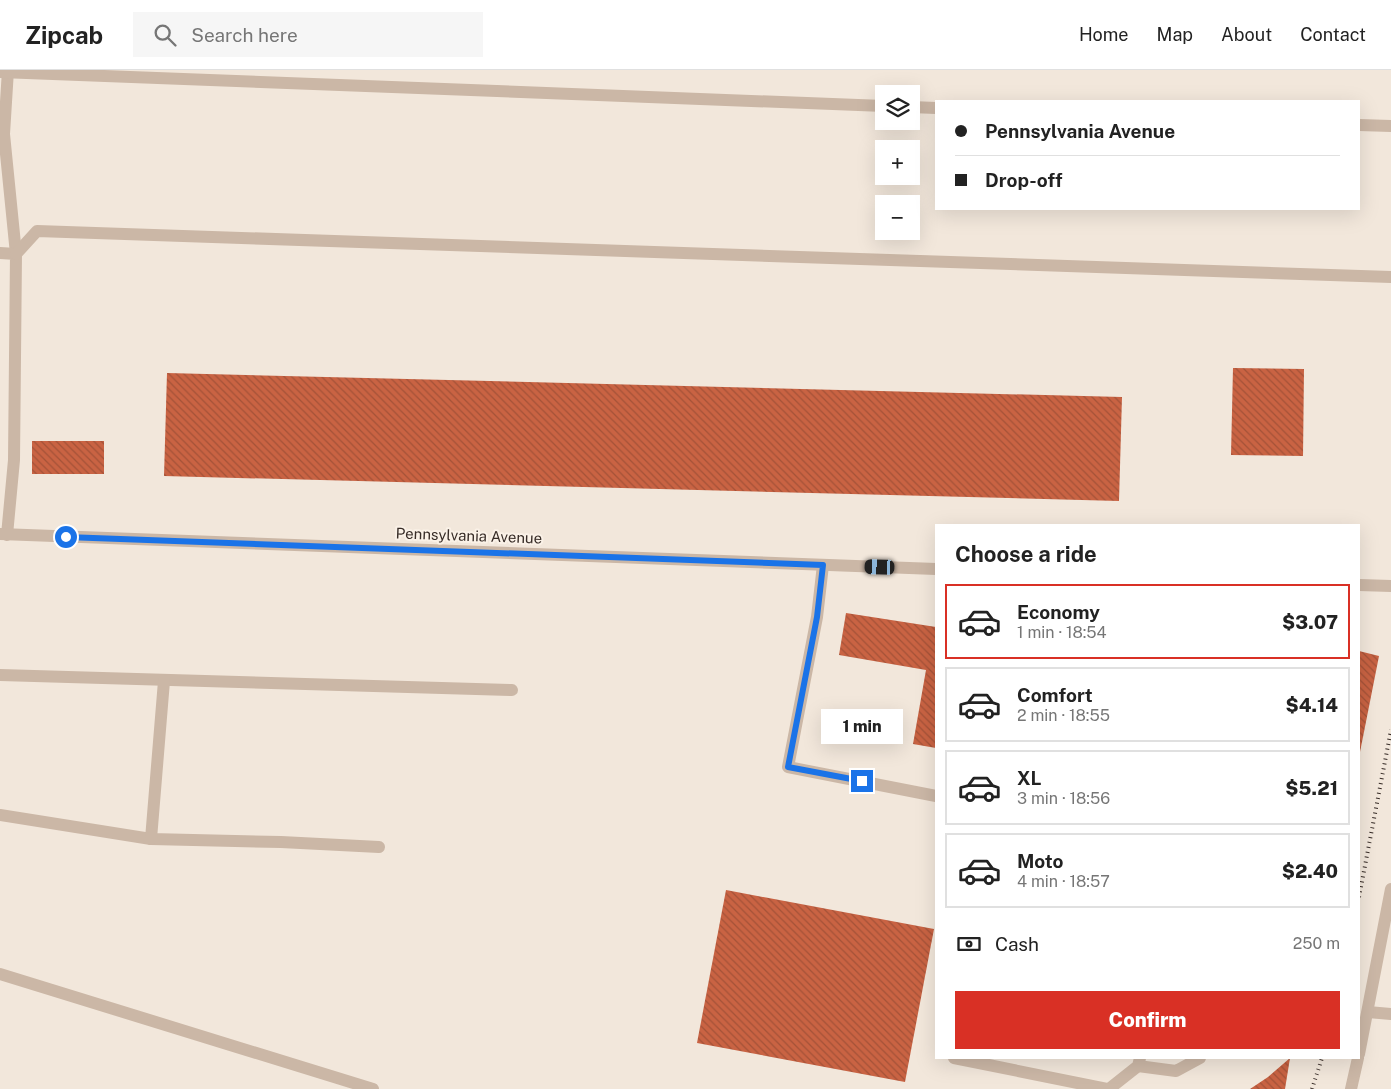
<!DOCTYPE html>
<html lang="en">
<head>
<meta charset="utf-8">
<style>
	body { margin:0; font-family:"Public Sans",sans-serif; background:#f6f6f6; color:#222; height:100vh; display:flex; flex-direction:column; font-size:19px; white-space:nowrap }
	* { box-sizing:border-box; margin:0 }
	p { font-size:16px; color:#767676 }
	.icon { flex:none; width:28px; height:28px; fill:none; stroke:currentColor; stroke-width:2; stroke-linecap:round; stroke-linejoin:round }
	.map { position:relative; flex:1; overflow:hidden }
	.sheet { position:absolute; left:935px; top:454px; width:425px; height:535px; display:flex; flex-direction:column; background:#fff; border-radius:0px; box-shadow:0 5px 20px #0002 }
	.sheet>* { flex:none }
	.banner { position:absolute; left:935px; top:30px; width:425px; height:110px; border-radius:0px; box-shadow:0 5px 20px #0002; display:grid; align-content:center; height:110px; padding:0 20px; background:#fff }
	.controls { position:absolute; left:875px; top:15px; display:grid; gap:10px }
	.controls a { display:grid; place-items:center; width:45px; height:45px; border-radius:0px; background:#fff; box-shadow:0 5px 20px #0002; font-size:25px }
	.end { position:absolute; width:22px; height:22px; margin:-11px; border:6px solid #1a73e8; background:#fff; box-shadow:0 0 0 2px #fff }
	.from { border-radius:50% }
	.bubble { position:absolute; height:35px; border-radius:0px; background:#fff; box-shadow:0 5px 20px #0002; font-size:16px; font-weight:800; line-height:35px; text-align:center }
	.car { position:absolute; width:15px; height:30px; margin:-15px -8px; border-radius:6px; box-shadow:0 0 4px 1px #0007; background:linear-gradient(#222 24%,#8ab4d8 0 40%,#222 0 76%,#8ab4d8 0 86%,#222 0) }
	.banner b { display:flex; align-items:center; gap:18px; height:48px; font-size:19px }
	.banner b+b { border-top:1px solid #e0e0e0 }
	.banner i { width:12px; height:12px; background:#222 }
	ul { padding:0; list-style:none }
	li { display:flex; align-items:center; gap:15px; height:75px; margin:0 10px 8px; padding:0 10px; border:2px solid #e0e0e0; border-radius:0px }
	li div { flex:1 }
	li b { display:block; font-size:19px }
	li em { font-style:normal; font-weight:800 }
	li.on { border-color:#d93025 }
	li>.icon { width:45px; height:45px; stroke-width:1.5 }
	h2 { padding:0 20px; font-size:22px; line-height:60px }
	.pay { display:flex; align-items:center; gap:12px; height:55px; padding:0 20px; font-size:19px }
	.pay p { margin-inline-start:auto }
	.action { display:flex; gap:10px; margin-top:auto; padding:10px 20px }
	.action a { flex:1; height:58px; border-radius:0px; background:#d93025; color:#fff; font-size:20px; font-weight:800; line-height:58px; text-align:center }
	header { display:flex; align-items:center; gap:30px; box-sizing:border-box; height:70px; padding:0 25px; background:#fff; border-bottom:1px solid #e0e0e0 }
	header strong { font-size:24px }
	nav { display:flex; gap:28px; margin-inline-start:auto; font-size:18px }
	.search { width:350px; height:45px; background:#f6f6f6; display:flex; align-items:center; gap:12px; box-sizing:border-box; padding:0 18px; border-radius:0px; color:#767676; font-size:19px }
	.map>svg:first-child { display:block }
	.building { fill:url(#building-back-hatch) }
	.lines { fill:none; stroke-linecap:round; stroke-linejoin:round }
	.lane { stroke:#cbb7a6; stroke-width:12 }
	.street { stroke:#cbb7a6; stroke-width:12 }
	.rail { stroke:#372c27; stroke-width:4; stroke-dasharray:1 4; stroke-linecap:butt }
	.route { stroke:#1a73e8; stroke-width:6 }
	.labels { text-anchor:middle; stroke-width:4; stroke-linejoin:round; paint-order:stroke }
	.street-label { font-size:15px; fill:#372c27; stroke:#faf1e7 }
</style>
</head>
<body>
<header>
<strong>Zipcab</strong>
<div class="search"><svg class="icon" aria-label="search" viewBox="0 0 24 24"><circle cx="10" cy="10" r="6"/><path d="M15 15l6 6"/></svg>Search here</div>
<nav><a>Home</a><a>Map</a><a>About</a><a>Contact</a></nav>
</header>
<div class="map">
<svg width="1391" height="1019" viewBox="0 0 1391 1019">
	<defs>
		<pattern id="building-back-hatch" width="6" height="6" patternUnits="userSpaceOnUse" patternTransform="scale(1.25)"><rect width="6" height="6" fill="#c96343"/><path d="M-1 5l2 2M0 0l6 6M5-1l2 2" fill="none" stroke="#a45238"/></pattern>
	</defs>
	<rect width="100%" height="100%" fill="#f2e7db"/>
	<g class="building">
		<path d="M1233,298L1304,299L1303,386L1231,385Z"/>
		<path d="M167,303L1122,327L1119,431L164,406Z"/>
		<rect x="32" y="371" width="72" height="33"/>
		<path d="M846,543L936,557V678L913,674L926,600L839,585Z"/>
		<path d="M1359,581L1379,586L1360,682H1359Z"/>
		<path d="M726,820L934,859L905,1012L697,973Z"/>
		<path d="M1290,988L1285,1019H1250L1268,1007Z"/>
	</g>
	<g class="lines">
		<g class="lane">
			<path d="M8,0L4,64L16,184"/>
			<path d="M0,2L884,36"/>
			<path d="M911,37L936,38"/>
			<path d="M1359,55L1391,56"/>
			<path d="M0,183L16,184L14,390L7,465"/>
			<path d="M16,184L37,161L1391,207"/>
			<path d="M823,495L817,547L788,697L936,726"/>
			<path d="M0,605L512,620"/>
			<path d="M0,745L151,769L281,772L379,777"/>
			<path d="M151,769L164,611"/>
			<path d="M0,904L373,1019"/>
			<path d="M954,988L1107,1019"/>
			<path d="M1138,996L1176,1001L1200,988"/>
			<path d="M1109,1019L1138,996L1140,988"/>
		</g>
		<g class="street">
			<path d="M0,464L936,499"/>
			<path d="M1359,515L1391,516"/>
			<path d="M1368,942L1391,944"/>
			<path d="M1359,984L1391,819"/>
			<path d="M1351,1019L1358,988"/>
		</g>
		<g class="rail">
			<path d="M1359,827L1391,660"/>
			<path d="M1312,1019L1322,988"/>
		</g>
	</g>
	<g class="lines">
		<path class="route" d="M66,467L823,495L817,547L788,697L862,711"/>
	</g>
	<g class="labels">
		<g class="street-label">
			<text transform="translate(469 466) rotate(2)" y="5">Pennsylvania Avenue</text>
		</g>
	</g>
</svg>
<div class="controls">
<a><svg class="icon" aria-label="layers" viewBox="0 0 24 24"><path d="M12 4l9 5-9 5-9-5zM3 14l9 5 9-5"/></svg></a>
<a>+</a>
<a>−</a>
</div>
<i class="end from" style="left:66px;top:467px"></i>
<i class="end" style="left:862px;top:711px"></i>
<div class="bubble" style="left:821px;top:639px;width:82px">1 min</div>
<i class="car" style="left:880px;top:497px;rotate:272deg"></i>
<div class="banner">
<b><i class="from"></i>Pennsylvania Avenue</b>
<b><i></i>Drop-off</b>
</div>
<section class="sheet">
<h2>Choose a ride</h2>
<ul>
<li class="on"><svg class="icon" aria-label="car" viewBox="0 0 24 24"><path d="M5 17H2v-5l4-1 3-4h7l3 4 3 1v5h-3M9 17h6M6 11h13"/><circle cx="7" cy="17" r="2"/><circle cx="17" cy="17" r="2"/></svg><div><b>Economy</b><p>1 min · 18:54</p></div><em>$3.07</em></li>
<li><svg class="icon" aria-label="car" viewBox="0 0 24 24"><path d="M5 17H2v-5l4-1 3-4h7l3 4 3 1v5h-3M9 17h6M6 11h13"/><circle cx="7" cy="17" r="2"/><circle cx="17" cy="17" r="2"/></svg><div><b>Comfort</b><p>2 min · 18:55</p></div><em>$4.14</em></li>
<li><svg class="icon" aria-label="car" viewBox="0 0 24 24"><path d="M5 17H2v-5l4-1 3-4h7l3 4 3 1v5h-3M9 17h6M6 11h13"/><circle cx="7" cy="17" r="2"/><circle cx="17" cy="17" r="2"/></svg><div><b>XL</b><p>3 min · 18:56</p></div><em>$5.21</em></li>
<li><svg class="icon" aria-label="car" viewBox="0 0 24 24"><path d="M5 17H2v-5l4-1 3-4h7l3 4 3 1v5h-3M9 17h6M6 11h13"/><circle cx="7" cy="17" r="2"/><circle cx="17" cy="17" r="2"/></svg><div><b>Moto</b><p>4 min · 18:57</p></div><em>$2.40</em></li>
</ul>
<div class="pay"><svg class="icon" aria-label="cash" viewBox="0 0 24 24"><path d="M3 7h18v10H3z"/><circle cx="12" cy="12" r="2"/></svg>Cash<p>250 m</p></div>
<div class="action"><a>Confirm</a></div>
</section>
</div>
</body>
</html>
